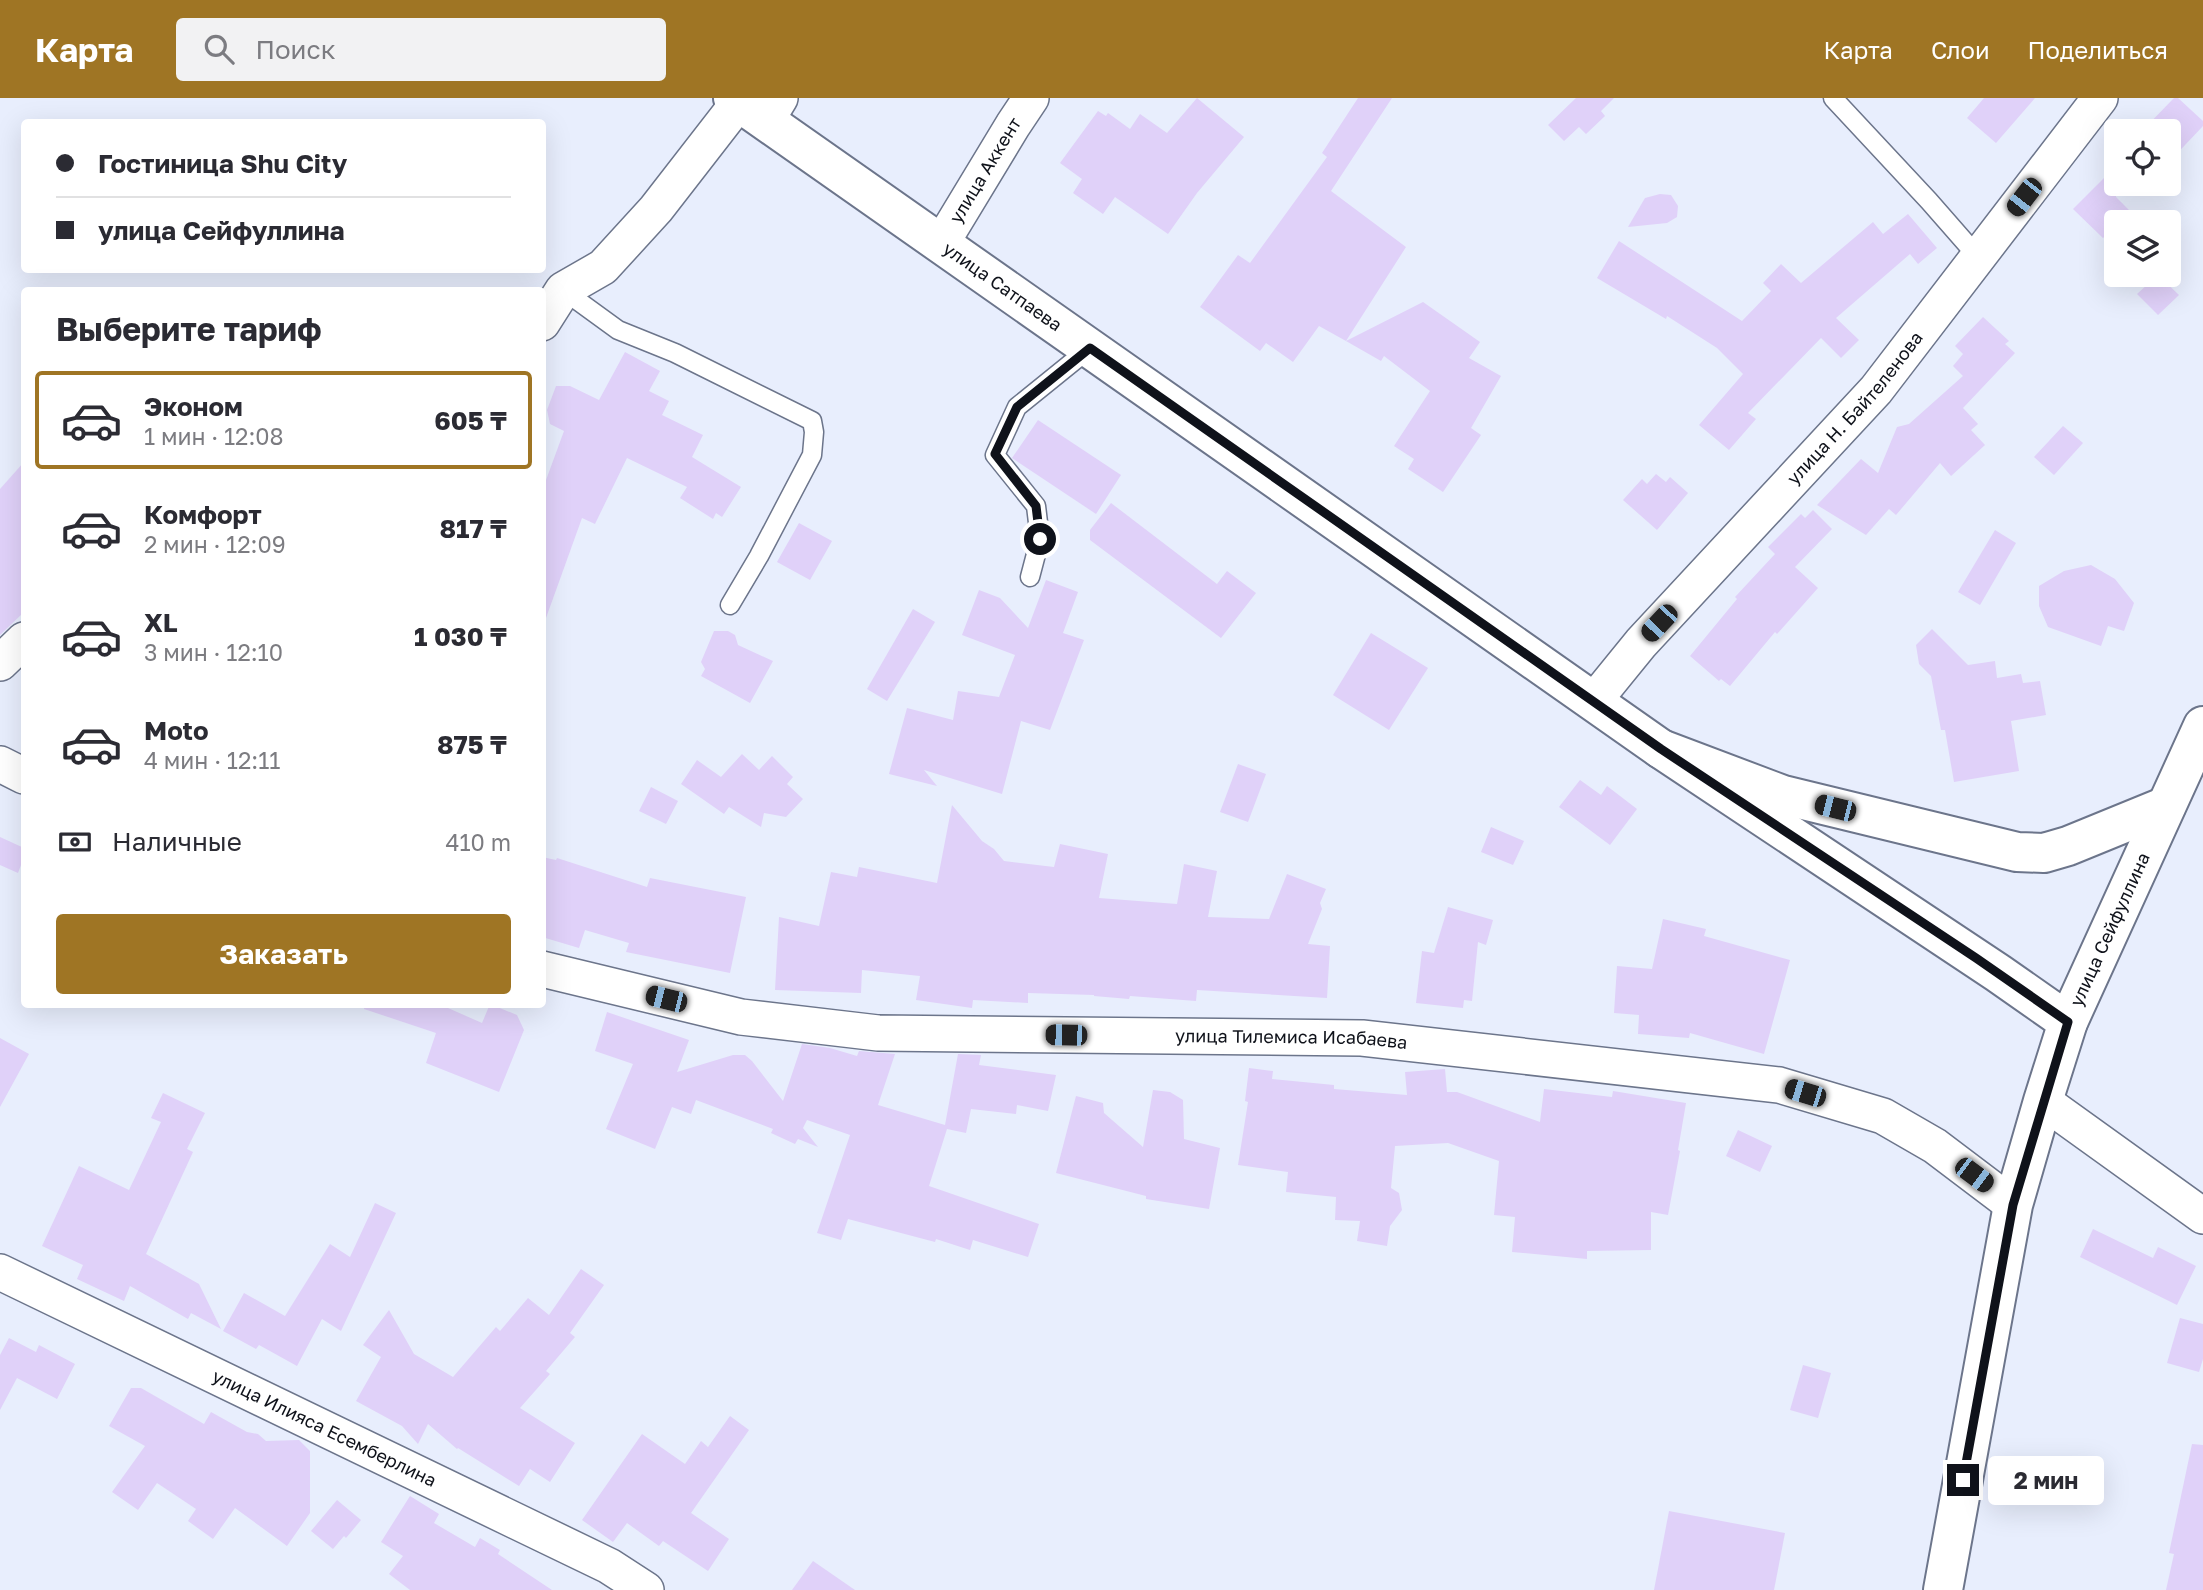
<!DOCTYPE html>
<html lang="ru">
<head>
<meta charset="utf-8">
<style>
	body { margin:0; font-family:"Golos Text",sans-serif; background:#f2f2f3; color:#2b2b33; height:100vh; display:flex; flex-direction:column; font-size:26px; white-space:nowrap }
	* { box-sizing:border-box; margin:0 }
	p { font-size:23px; color:#7c7c81 }
	.icon { flex:none; width:38px; height:38px; fill:none; stroke:currentColor; stroke-width:2; stroke-linecap:round; stroke-linejoin:round }
	.map { position:relative; flex:1; overflow:hidden }
	.sheet { position:absolute; left:21px; top:189px; width:525px; height:721px; display:flex; flex-direction:column; background:#fff; border-radius:7px; box-shadow:0 7px 28px #0002 }
	.sheet>* { flex:none }
	.top-card { position:absolute; left:21px; top:21px; width:525px; height:154px; border-radius:7px; box-shadow:0 7px 28px #0002; display:grid; align-content:center; height:154px; padding:0 35px; background:#fff }
	.buttons { position:absolute; left:2104px; top:21px; display:grid; gap:14px }
	.buttons a { display:grid; place-items:center; width:77px; height:77px; border-radius:7px; background:#fff; box-shadow:0 7px 28px #0002; font-size:35px }
	.end { position:absolute; width:32px; height:32px; margin:-16px; border:9px solid #0f121a; background:#fff; box-shadow:0 0 0 4px #fff }
	.from { border-radius:50% }
	.bubble { position:absolute; height:49px; border-radius:7px; background:#fff; box-shadow:0 7px 28px #0002; font-size:23px; font-weight:700; line-height:49px; text-align:center }
	.car { position:absolute; width:21px; height:42px; margin:-21px -10px; border-radius:9px; box-shadow:0 0 5px 2px #0007; background:linear-gradient(#222 24%,#8ab4d8 0 40%,#222 0 76%,#8ab4d8 0 86%,#222 0) }
	.top-card b { display:flex; align-items:center; gap:24px; height:66px; font-size:26px }
	.top-card b+b { border-top:2px solid #e1e1e2 }
	.top-card i { width:18px; height:18px; background:#2b2b33 }
	ul { padding:0; list-style:none }
	li { display:flex; align-items:center; gap:21px; height:98px; margin:0 14px 10px; padding:0 21px; border:4px solid transparent; border-radius:7px }
	li div { flex:1 }
	li b { display:block; font-size:26px }
	li em { font-style:normal; font-weight:700 }
	li.on { border-color:#9f7524 }
	li>.icon { width:63px; height:63px; stroke-width:1.5 }
	h2 { padding:0 35px; font-size:32px; line-height:84px }
	.pay { display:flex; align-items:center; gap:18px; height:77px; padding:0 35px; font-size:26px }
	.pay p { margin-inline-start:auto }
	.action { display:flex; gap:14px; margin-top:auto; padding:14px 35px }
	.action a { flex:1; height:80px; border-radius:7px; background:#9f7524; color:#fff; font-size:28px; font-weight:700; line-height:80px; text-align:center }
	header { display:flex; align-items:center; gap:42px; box-sizing:border-box; height:98px; padding:0 35px; background:#9f7524; color:#fff }
	header strong { font-size:33px }
	nav { display:flex; gap:38px; margin-inline-start:auto; font-size:24px }
	.search { width:490px; height:63px; background:#f2f2f3; display:flex; align-items:center; gap:18px; box-sizing:border-box; padding:0 24px; border-radius:7px; color:#7c7c81; font-size:26px }
	.map>svg:first-child { display:block }
	.building { fill:#e0d1f9 }
	.lines { fill:none; stroke-linecap:round; stroke-linejoin:round }
	.service-casing { stroke:#6c758b; stroke-width:21 }
	.minor-casing { stroke:#6c758b; stroke-width:38 }
	.tertiary-casing { stroke:#6c758b; stroke-width:42 }
	.primary-casing { stroke:#6c758b; stroke-width:42 }
	.service { stroke:#fff; stroke-width:18 }
	.minor { stroke:#fff; stroke-width:35 }
	.tertiary { stroke:#fff; stroke-width:38 }
	.primary { stroke:#fff; stroke-width:38 }
	.route { stroke:#0f121a; stroke-width:9 }
	.labels { text-anchor:middle; stroke-width:7; stroke-linejoin:round; paint-order:stroke }
	.street-label { font-size:18px; fill:#0f121a; stroke:#e8eefd }
</style>
</head>
<body>
<header>
<strong>Карта</strong>
<div class="search"><svg class="icon" aria-label="search" viewBox="0 0 24 24"><circle cx="10" cy="10" r="6"/><path d="M15 15l6 6"/></svg>Поиск</div>
<nav><a>Карта</a><a>Слои</a><a>Поделиться</a></nav>
</header>
<div class="map">
<svg width="2203" height="1492" viewBox="0 0 2203 1492">
	<rect width="100%" height="100%" fill="#e8eefd"/>
	<g class="building">
		<path d="M1197,0L1244,39L1197,95L1168,136L1115,99L1103,116L1073,95L1082,81L1060,65L1098,13L1106,18L1108,15L1130,31L1140,16L1167,35Z"/>
		<path d="M1358,0H1392L1331,93L1406,149L1346,243L1319,228L1293,264L1266,245L1260,253L1200,209L1238,157L1250,165L1327,59L1322,55Z"/>
		<path d="M1576,0H1614L1601,13L1605,18L1586,36L1579,29L1564,43L1548,27Z"/>
		<path d="M1984,0H2035L1996,45L1967,20Z"/>
		<path d="M2174,0H2178L2203,23V28L2168,65V33H2142Z"/>
		<path d="M2116,68V99L2130,113L2119,124H2116V127L2103,140L2073,111Z"/>
		<path d="M1660,96L1671,97L1678,108L1677,119L1667,125L1628,129L1645,100Z"/>
		<path d="M1908,116L1937,150L1918,166L1910,156L1836,220L1859,242L1841,260L1821,240L1748,315L1756,321L1729,352L1699,327L1743,276L1717,250L1667,218L1666,221L1597,180L1619,143L1742,223L1771,193L1763,185L1781,166L1801,185L1873,124L1883,136Z"/>
		<path d="M2158,177L2179,197L2158,217L2137,196Z"/>
		<path d="M1423,204L1480,244L1469,260L1501,278L1471,330L1481,337L1443,394L1408,371L1414,361L1394,348L1430,293L1384,258L1381,263L1346,243Z"/>
		<path d="M1983,219L2009,243L2005,246L2015,255L1963,310L1978,326L1971,332L1985,347L1951,378L1940,365L1896,417L1889,411L1866,437L1817,407L1861,361L1878,375L1897,329L1909,326L1963,278L1953,268L1963,256L1955,248Z"/>
		<path d="M625,254L660,273L649,293L669,303L662,317L703,337L692,359L741,389L722,419L716,415L713,421L680,400L687,389L627,360L595,426L582,420L546,520L542,519V393L564,333L550,326L547,312L556,288H570L599,302Z"/>
		<path d="M1038,322L1121,377L1096,416L1012,360Z"/>
		<path d="M2063,328L2083,345L2054,377L2034,359Z"/>
		<path d="M24,364V514L0,537V391Z"/>
		<path d="M1656,376L1666,384L1670,379L1688,395L1657,432L1623,402L1642,381L1647,386Z"/>
		<path d="M1111,405L1217,486L1227,473L1256,495L1221,540L1090,442V432Z"/>
		<path d="M1813,412L1832,431L1795,469L1818,490L1777,536L1775,534L1730,588L1721,581L1719,583L1690,558L1737,501L1735,499L1775,456L1768,449L1801,416L1805,420Z"/>
		<path d="M799,425L832,443L810,482L777,464Z"/>
		<path d="M1995,432L2016,445L1980,507L1958,494Z"/>
		<path d="M2091,467L2115,481L2134,505L2124,533L2108,528L2101,548L2048,529L2039,508V488L2064,473Z"/>
		<path d="M1046,482L1078,494L1063,535L1084,542L1050,632L1021,623L1002,696L924,672L937,688L889,676L907,610L953,622L958,593L999,599L1015,557L962,537L979,492L1000,500L1028,530Z"/>
		<path d="M913,511L935,524L887,603L867,591Z"/>
		<path d="M1932,531L1968,567L1995,563L1997,580L2021,576L2023,585L2040,583L2046,617L2011,623L2019,673L1954,684L1945,632H1941L1931,578L1919,566L1916,547Z"/>
		<path d="M714,533H728L735,537L738,547L773,563L750,605L701,578L705,571L701,564Z"/>
		<path d="M1371,535L1428,570L1389,632L1333,597Z"/>
		<path d="M742,656L759,672L772,658L793,679L787,686L803,701L786,719L764,715L761,729L729,709L724,716L681,686L697,662L721,679Z"/>
		<path d="M1238,666L1266,676L1248,724L1220,714Z"/>
		<path d="M1580,682L1601,697L1607,688L1637,711L1610,747L1559,709Z"/>
		<path d="M651,689L678,703L666,726L639,713Z"/>
		<path d="M952,707L982,743L994,751L1004,763L1054,769L1060,746L1108,756L1099,800L1177,806L1184,766L1217,773L1208,819L1269,821L1287,776L1326,791L1320,805L1322,811L1308,846L1330,848L1327,900L1197,892L1196,903L1130,898L1129,901L1094,898V897L1028,895V905L973,902L972,910L916,902L920,878L862,872L861,895L775,892L779,819L819,828L831,774L857,779L859,769L937,785Z"/>
		<path d="M1491,729L1524,743L1513,767L1481,754Z"/>
		<path d="M0,739L24,750V759L18,775L0,767Z"/>
		<path d="M542,759L556,762L557,760L647,789L650,780L746,799L730,875L626,854L629,845L585,832L579,850L542,839Z"/>
		<path d="M1448,809L1493,822L1486,847L1478,844L1472,903L1464,902L1463,910L1416,905L1422,853L1434,855Z"/>
		<path d="M1663,821L1706,831L1704,838L1790,862L1764,956L1690,935L1689,940L1638,936L1639,917L1614,915L1617,868L1652,871Z"/>
		<path d="M365,906H439L482,925L490,906L517,917L524,932L499,994L426,965L436,935L364,911Z"/>
		<path d="M607,914L689,942L677,974L733,957H745L752,963L783,1003L802,946L830,950L857,958L859,953L895,956L878,1007L945,1027L958,956L981,957L979,967L1056,977L1048,1013L1017,1007L1016,1016L971,1011L966,1035L947,1031L929,1088L1039,1126L1028,1159L973,1142L970,1152L936,1141L935,1144L848,1121L841,1142L817,1135L850,1037L807,1022L803,1030L818,1049L798,1041L795,1046L771,1035L773,1031L696,1002L691,1016L672,1009L655,1051L606,1031L633,966L595,953Z"/>
		<path d="M0,940L29,956L0,1009Z"/>
		<path d="M1249,970L1273,973L1272,981L1334,987V991L1407,997L1405,974L1445,971L1447,994H1457L1540,1024L1544,991L1612,999L1613,993L1686,1005L1678,1052L1680,1053L1668,1117L1651,1114V1152L1587,1153V1161L1512,1154L1515,1119L1494,1117L1499,1063L1448,1045L1395,1048L1391,1090L1399,1095L1402,1112L1390,1128L1387,1148L1357,1143L1360,1123L1335,1122L1336,1099L1286,1094L1288,1074L1238,1067L1248,1004L1245,1003Z"/>
		<path d="M1153,992L1170,994L1183,1002L1184,1041L1220,1050L1209,1111L1146,1101V1098L1056,1075L1076,998L1103,1005L1104,1015L1143,1049Z"/>
		<path d="M163,995L205,1015L187,1051L193,1054L146,1156L199,1186L221,1231L191,1215L188,1221L130,1188L124,1203L77,1181L83,1167L42,1148L79,1068L129,1092L161,1024L151,1020Z"/>
		<path d="M1738,1032L1772,1048L1760,1074L1726,1058Z"/>
		<path d="M375,1105L396,1115L341,1233L322,1221L297,1268L259,1247L256,1251L223,1233L244,1195L285,1218L330,1146L350,1159Z"/>
		<path d="M2093,1131L2153,1160L2158,1149L2196,1168L2177,1207L2080,1159Z"/>
		<path d="M581,1171L604,1187L570,1235L575,1239L546,1273L550,1276L520,1310L575,1345L550,1384L530,1371L519,1388L458,1350L457,1351L428,1326L418,1346L402,1328L356,1303L381,1259L363,1247L389,1212L414,1256L453,1279L496,1229L500,1233L528,1200L549,1217Z"/>
		<path d="M2180,1220L2203,1226V1261L2199,1274L2167,1265Z"/>
		<path d="M9,1240L36,1254L39,1247L75,1266L57,1301L17,1280L0,1312V1257Z"/>
		<path d="M1803,1267L1831,1275L1818,1320L1790,1312Z"/>
		<path d="M131,1290H141L204,1326L211,1314L247,1334L258,1336L266,1343L299,1342L310,1353V1415L287,1448L235,1410L213,1441L188,1423L196,1411L157,1385L138,1412L112,1394L145,1348L109,1328Z"/>
		<path d="M730,1318L749,1332L691,1415L729,1441L708,1473L663,1443L659,1448L627,1425L613,1444L582,1422L642,1336L685,1366L701,1343L708,1349Z"/>
		<path d="M2192,1346L2203,1347V1492H2166L2174,1456L2169,1455Z"/>
		<path d="M410,1398L439,1416L434,1425L475,1449L480,1440L500,1452L498,1456L552,1492H410L389,1476L403,1458L381,1444Z"/>
		<path d="M337,1402L361,1422L346,1440L344,1438L333,1451L311,1433Z"/>
		<path d="M1669,1413L1785,1435L1774,1492H1654Z"/>
		<path d="M813,1463L855,1492H792Z"/>
	</g>
	<g class="lines">
		<g class="service-casing">
			<g id="service">
				<path d="M1833,0L1929,103L1978,159"/>
				<path d="M563,192L618,232L675,255L812,323L814,334L812,357L759,458L730,507"/>
				<path d="M1030,479L1040,441L1036,408L995,357L1017,309L1090,250"/>
			</g>
		</g>
		<g class="minor-casing">
			<g id="minor">
				<path d="M766,23L780,0"/>
				<path id="s1" d="M941,146L1013,27L1031,0"/>
				<path d="M542,225L563,192L603,169L656,111L739,4"/>
				<path d="M0,565L24,542"/>
				<path id="s2" d="M1593,604L1641,545L1876,292L2100,0"/>
				<path d="M0,666L24,678"/>
				<path id="s3" d="M542,871L741,919L878,935L1362,940L1779,987L1883,1018L1935,1048L2013,1107"/>
				<path d="M2043,1003L2203,1118"/>
				<path id="s4" d="M0,1174L609,1468L646,1492"/>
			</g>
		</g>
		<g class="tertiary-casing">
			<g id="tertiary">
				<path id="s5" d="M733,0L1661,651L1998,875L2068,924"/>
			</g>
		</g>
		<g class="primary-casing">
			<g id="primary">
				<path d="M1661,651L1783,697L2017,754L2044,755L2068,748L2166,708"/>
				<path id="s6" d="M1943,1492L2013,1107L2043,1003L2068,924L2203,628"/>
			</g>
		</g>
		<use href="#service" class="service"/>
		<use href="#minor" class="minor"/>
		<use href="#tertiary" class="tertiary"/>
		<use href="#primary" class="primary"/>
	</g>
	<g class="lines">
		<path class="route" d="M1040,441L1036,408L995,356L1017,309L1090,250L1661,651L1976,860L2068,924L2013,1107L1963,1382"/>
	</g>
	<g class="labels">
		<g class="street-label">
			<text dy="6" stroke="none"><textPath href="#s1" startOffset="86">улица Аккент</textPath></text>
			<text dy="6" stroke="none"><textPath href="#s5" startOffset="329">улица Сатпаева</textPath></text>
			<text dy="6" stroke="none"><textPath href="#s2" startOffset="394">улица Н. Байтеленова</textPath></text>
			<text dy="6" stroke="none"><textPath href="#s6" startOffset="684">улица Сейфуллина</textPath></text>
			<text dy="6" stroke="none"><textPath href="#s3" startOffset="756">улица Тилемиса Исабаева</textPath></text>
			<text dy="6" stroke="none"><textPath href="#s4" startOffset="360">улица Илияса Есемберлина</textPath></text>
		</g>
	</g>
</svg>
<div class="buttons">
<a><svg class="icon" aria-label="locate" viewBox="0 0 24 24"><circle cx="12" cy="12" r="6"/><path d="M12 2v4M12 18v4M2 12h4M18 12h4"/></svg></a>
<a><svg class="icon" aria-label="layers" viewBox="0 0 24 24"><path d="M12 4l9 5-9 5-9-5zM3 14l9 5 9-5"/></svg></a>
</div>
<i class="end from" style="left:1040px;top:441px"></i>
<i class="end" style="left:1963px;top:1382px"></i>
<div class="bubble" style="left:1988px;top:1358px;width:116px">2 мин</div>
<i class="car" style="left:2024px;top:99px;rotate:218deg"></i>
<i class="car" style="left:1659px;top:525px;rotate:223deg"></i>
<i class="car" style="left:1835px;top:710px;rotate:284deg"></i>
<i class="car" style="left:666px;top:901px;rotate:284deg"></i>
<i class="car" style="left:1066px;top:937px;rotate:271deg"></i>
<i class="car" style="left:1805px;top:995px;rotate:287deg"></i>
<i class="car" style="left:1974px;top:1077px;rotate:127deg"></i>
<div class="top-card">
<b><i class="from"></i>Гостиница Shu City</b>
<b><i></i>улица Сейфуллина</b>
</div>
<section class="sheet">
<h2>Выберите тариф</h2>
<ul>
<li class="on"><svg class="icon" aria-label="car" viewBox="0 0 24 24"><path d="M5 17H2v-5l4-1 3-4h7l3 4 3 1v5h-3M9 17h6M6 11h13"/><circle cx="7" cy="17" r="2"/><circle cx="17" cy="17" r="2"/></svg><div><b>Эконом</b><p>1 мин · 12:08</p></div><em>605 ₸</em></li>
<li><svg class="icon" aria-label="car" viewBox="0 0 24 24"><path d="M5 17H2v-5l4-1 3-4h7l3 4 3 1v5h-3M9 17h6M6 11h13"/><circle cx="7" cy="17" r="2"/><circle cx="17" cy="17" r="2"/></svg><div><b>Комфорт</b><p>2 мин · 12:09</p></div><em>817 ₸</em></li>
<li><svg class="icon" aria-label="car" viewBox="0 0 24 24"><path d="M5 17H2v-5l4-1 3-4h7l3 4 3 1v5h-3M9 17h6M6 11h13"/><circle cx="7" cy="17" r="2"/><circle cx="17" cy="17" r="2"/></svg><div><b>XL</b><p>3 мин · 12:10</p></div><em>1 030 ₸</em></li>
<li><svg class="icon" aria-label="car" viewBox="0 0 24 24"><path d="M5 17H2v-5l4-1 3-4h7l3 4 3 1v5h-3M9 17h6M6 11h13"/><circle cx="7" cy="17" r="2"/><circle cx="17" cy="17" r="2"/></svg><div><b>Moto</b><p>4 мин · 12:11</p></div><em>875 ₸</em></li>
</ul>
<div class="pay"><svg class="icon" aria-label="cash" viewBox="0 0 24 24"><path d="M3 7h18v10H3z"/><circle cx="12" cy="12" r="2"/></svg>Наличные<p>410 m</p></div>
<div class="action"><a>Заказать</a></div>
</section>
</div>
</body>
</html>
